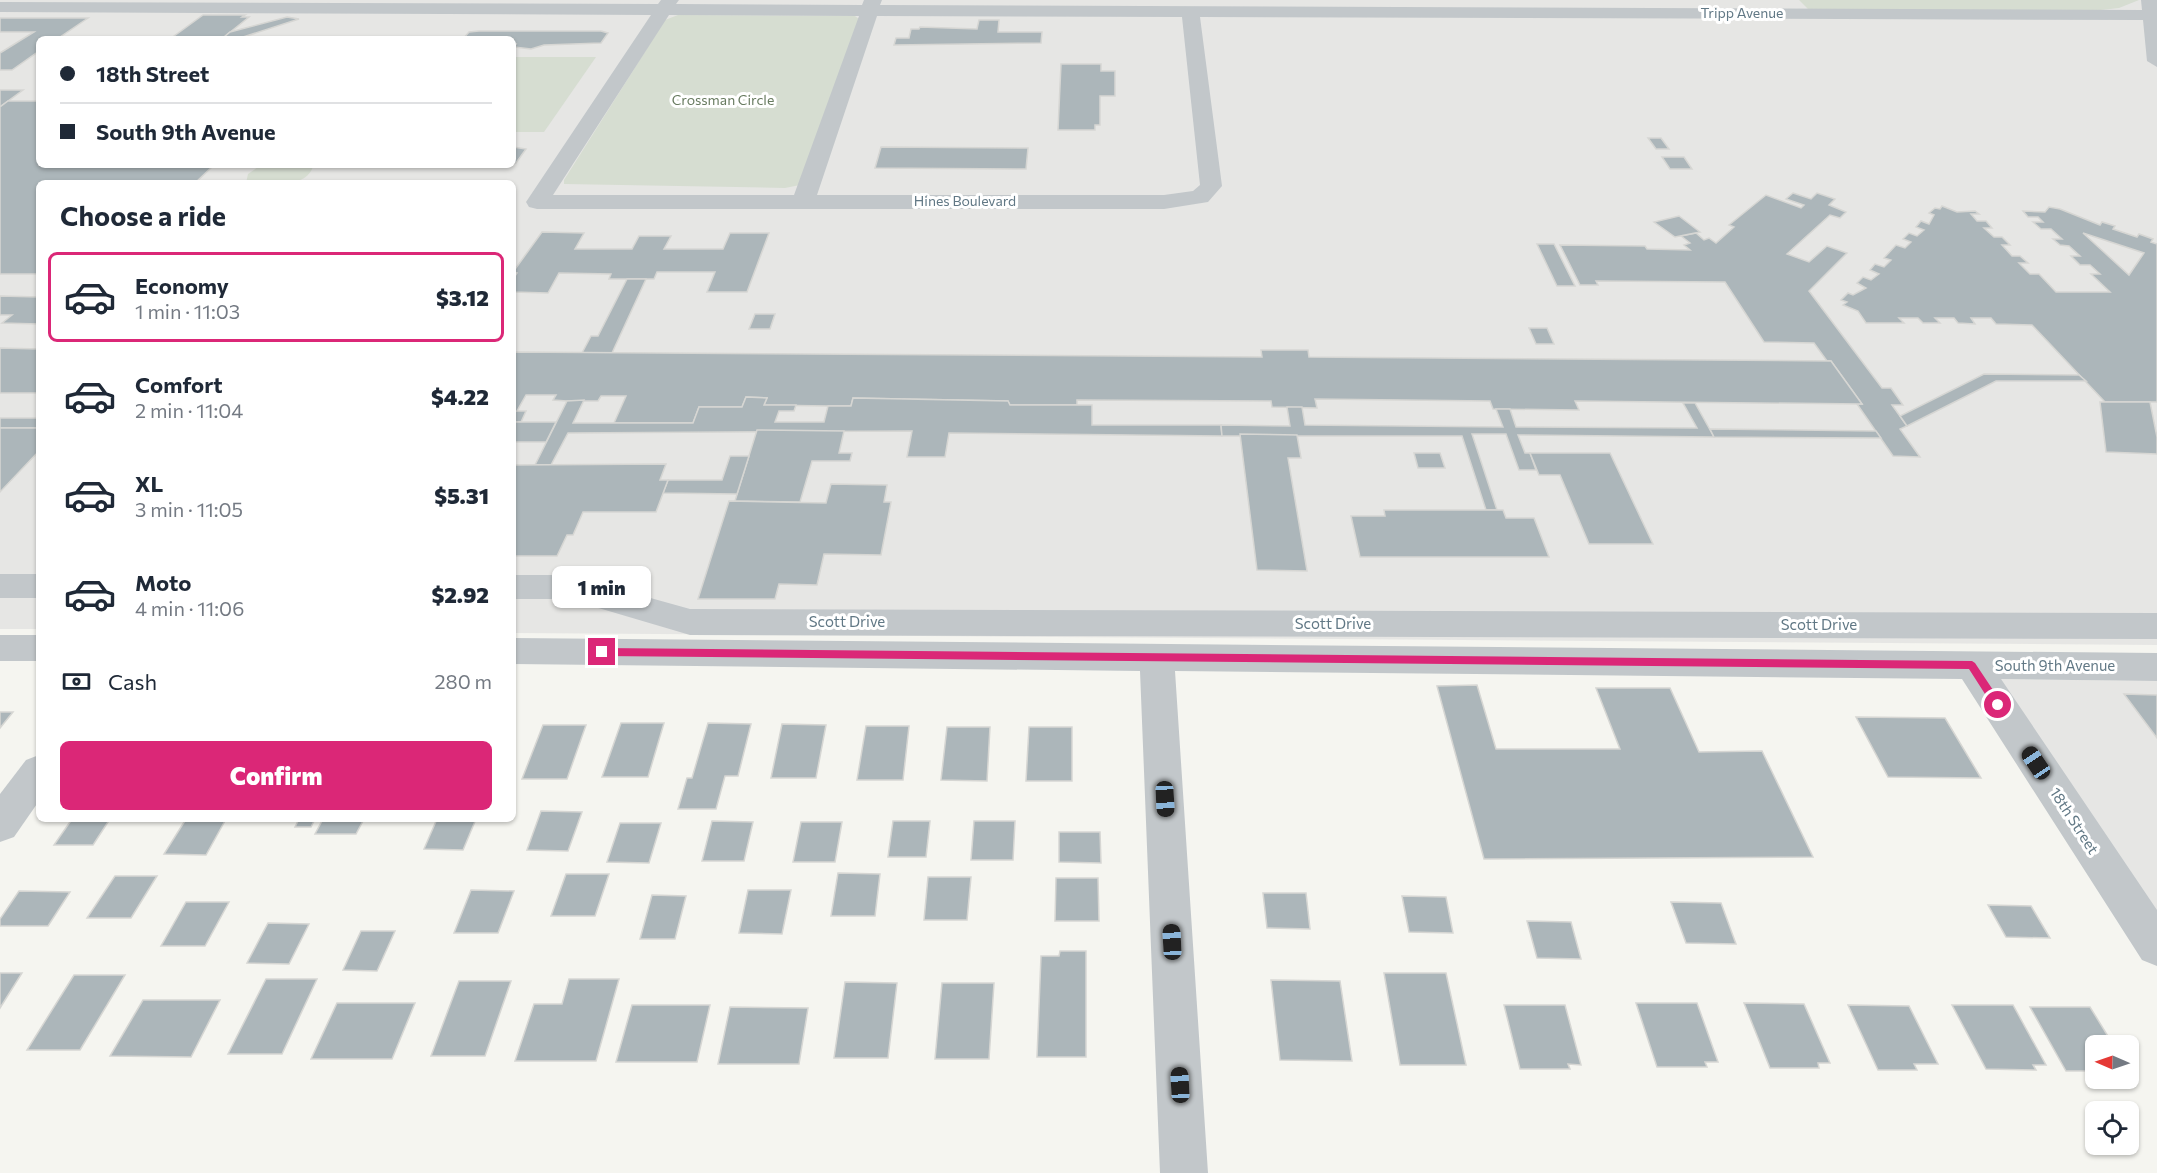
<!DOCTYPE html>
<html lang="en">
<head>
<meta charset="utf-8">
<style>
	body { margin:0; font-family:Commissioner,sans-serif; background:#f6f6f7; color:#1f2937; height:100vh; display:flex; flex-direction:column; font-size:22px; white-space:nowrap }
	* { box-sizing:border-box; margin:0 }
	p { font-size:20px; color:#747a83 }
	.icon { flex:none; width:33px; height:33px; fill:none; stroke:currentColor; stroke-width:2; stroke-linecap:round; stroke-linejoin:round }
	.map { position:relative; flex:1; overflow:hidden }
	.details { position:absolute; left:36px; top:180px; width:480px; height:642px; display:flex; flex-direction:column; background:#fff; border-radius:9px; box-shadow:0 2px 4px #0004 }
	.details>* { flex:none }
	.guide { position:absolute; left:36px; top:36px; width:480px; height:132px; border-radius:9px; box-shadow:0 2px 4px #0004; display:grid; align-content:center; height:132px; padding:0 24px; background:#fff }
	.needle { width:39px; rotate:272deg }
	.controls { position:absolute; left:2085px; top:1035px; display:grid; gap:12px }
	.controls a { display:grid; place-items:center; width:54px; height:54px; border-radius:9px; background:#fff; box-shadow:0 2px 4px #0004; font-size:30px }
	.end { position:absolute; width:27px; height:27px; margin:-14px; border:8px solid #db2777; background:#fff; box-shadow:0 0 0 3px #fff }
	.from { border-radius:50% }
	.bubble { position:absolute; height:42px; border-radius:9px; background:#fff; box-shadow:0 2px 4px #0004; font-size:20px; font-weight:800; line-height:42px; text-align:center }
	.car { position:absolute; width:18px; height:36px; margin:-18px -9px; border-radius:8px; box-shadow:0 0 4px 2px #0007; background:linear-gradient(#222 24%,#8ab4d8 0 40%,#222 0 76%,#8ab4d8 0 86%,#222 0) }
	.guide b { display:flex; align-items:center; gap:21px; height:57px; font-size:22px }
	.guide b+b { border-top:2px solid #e0e1e3 }
	.guide i { width:15px; height:15px; background:#1f2937 }
	ul { padding:0; list-style:none }
	li { display:flex; align-items:center; gap:18px; height:90px; margin:0 12px 9px; padding:0 12px; border:3px solid transparent; border-radius:9px }
	li div { flex:1 }
	li b { display:block; font-size:22px }
	li em { font-style:normal; font-weight:800 }
	li.active { border-color:#db2777 }
	li>.icon { width:54px; height:54px; stroke-width:1.5 }
	h2 { padding:0 24px; font-size:27px; line-height:72px }
	.pay { display:flex; align-items:center; gap:15px; height:66px; padding:0 24px; font-size:22px }
	.pay p { margin-inline-start:auto }
	.action { display:flex; gap:12px; margin-top:auto; padding:12px 24px }
	.action a { flex:1; height:69px; border-radius:9px; background:#db2777; color:#fff; font-size:24px; font-weight:800; line-height:69px; text-align:center }
	.map>svg:first-child { display:block }
	.built { fill:#e6e6e4; fill-rule:evenodd }
	.green { fill:#d6ddd1 }
	.building { fill:#acb6ba; stroke:#d6d6d3; stroke-width:1.5; fill-rule:evenodd }
	.lines { fill:none; stroke-linecap:round; stroke-linejoin:round }
	.minor { fill:#c2c7ca; fill-rule:evenodd }
	.route { fill:#db2777 }
	.labels { text-anchor:middle; stroke-width:6; stroke-linejoin:round; paint-order:stroke }
	.far-street-label { font-size:14px; fill:#617885; stroke:#fff }
	.far-park-label { font-size:14px; fill:#687b60; stroke:#fff }
	.street-label { font-size:15px; fill:#617885; stroke:#fff }
</style>
</head>
<body>
<div class="map">
<svg width="2157" height="1173" viewBox="0 0 2157 1173">
	<rect width="100%" height="100%" fill="#f5f5f0"/>
	<g class="built">
		<path d="M0,0H2157V645L513,633V183H39V629H0ZM39,39H513V165H39Z"/>
		<path d="M1999,679L2157,681V912Z"/>
	</g>
	<g class="green">
		<path d="M1799,0H2139L2119,8L2101,10H1809Z"/>
		<path d="M678,15L855,16L859,19L800,185L785,188L564,184V180L665,20Z"/>
		<path d="M513,57H596L544,132H513Z"/>
		<path d="M261,165H312L313,166C307,190 265,184 246,183L248,174Z"/>
	</g>
	<g class="building">
		<path d="M203,15H245L242,17H249L223,38H292L170,39Z"/>
		<path d="M287,17L299,19L240,38H223L230,32Z"/>
		<path d="M0,18H88L57,39H39V51L12,70H0V53L34,32H0Z"/>
		<path d="M979,20H999L998,32H1042L1041,43L894,45L896,38H909L911,29H919L920,27L977,29Z"/>
		<path d="M479,31H601L608,33L601,43L544,45L531,49L514,47L516,44H513V39H463L469,32Z"/>
		<path d="M1061,64H1101V71H1115V96H1100V125H1095V130H1058Z"/>
		<path d="M0,90H23L0,107Z"/>
		<path d="M8,101H39V165H214L195,183H39V274H0V107Z"/>
		<path d="M1648,138H1661L1669,149H1656Z"/>
		<path d="M513,147L526,149L516,163H513Z"/>
		<path d="M881,147L1028,148L1026,169L875,168Z"/>
		<path d="M1662,157H1684L1692,169H1670Z"/>
		<path d="M1793,193L1811,199L1817,193L1835,199L1829,205L1846,212L1840,218L1830,215L1787,254L1809,262L1827,246L1847,253L1809,291L1882,388H1891L1903,405H1892L1907,426L1900,429L1920,457L1893,456L1857,404H1862L1831,361H1827L1814,343L1764,342L1725,282L1596,281L1598,285H1580L1560,245L1645,246L1647,249L1690,250L1684,245L1690,243L1681,236L1696,233L1704,240L1709,238L1716,243L1734,227L1729,225L1766,195L1801,208L1804,205L1786,199Z"/>
		<path d="M1942,206L1957,212L1975,211L1979,214H1971L1977,221H1986L1992,228H1984L1994,237H2002L2010,245H2002L2012,256H2020L2028,263H2019L2030,274H2039L2056,292H2110L2091,274H2100L2090,265H2080L2071,256H2080L2069,246L2060,245L2053,239H2062L2051,229H2041L2033,222H2043L2038,217H2028L2023,211L2045,212L2049,207L2060,209L2100,225L2102,222L2115,226L2113,229L2137,237L2139,234L2153,239L2151,242L2157,244V402H2105L2032,325L1996,324L1991,318H1971L1975,324L1958,323L1954,318H1935L1940,323H1923L1918,318H1899L1904,323H1866L1858,311L1843,305L1847,302L1841,300L1848,293L1853,295L1866,288L1857,283L1863,277L1871,280L1879,274L1870,270L1875,264L1884,267L1891,260L1884,258L1896,245L1905,248L1911,242L1903,239L1909,233L1917,236L1924,230L1916,227L1921,221L1929,224L1934,215L1929,213L1935,208L1940,209ZM2083,233L2144,253L2129,275Z"/>
		<path d="M1679,216L1700,232L1675,237L1654,222Z"/>
		<path d="M542,232L584,233L575,249H632L639,236H671L664,249H723L730,233H769L747,292H707L715,272H657L654,279H609L611,274L559,273L548,293L513,292V279L517,273L513,272Z"/>
		<path d="M1537,244H1554L1575,286H1557Z"/>
		<path d="M627,279H646L612,353H582L591,336H598Z"/>
		<path d="M0,296L39,297V324L2,323L12,315H0Z"/>
		<path d="M755,314H775L770,329H749Z"/>
		<path d="M1529,328H1547L1554,344H1536Z"/>
		<path d="M0,348L39,349V393H0Z"/>
		<path d="M1261,350H1308L1309,357L1831,361L1862,404L1575,401L1579,410L1493,409L1490,401L1315,399L1317,408L1272,407L1271,401L1077,400V405H1010L1008,401L853,398L851,406H828L764,405L767,398L746,397L742,407H699L693,423H614L626,396H601L598,401H567L553,400L556,395H526L517,411H526L521,422H513V352L1262,357Z"/>
		<path d="M1984,374L2079,375L2086,381H1996L1907,426L1900,416Z"/>
		<path d="M746,397L767,398L764,405H796L794,411H779L775,422H824L828,406H851L853,398L1008,401L1010,405H1092V425H1221L1222,436L949,433L945,457H907L912,431L568,433L551,465H535L567,401L584,400L573,423H693L699,407H742Z"/>
		<path d="M2100,402H2150L2157,437V454L2106,452Z"/>
		<path d="M1683,403H1695L1714,437L1518,435L1525,453H1530L1536,470H1519L1506,434H1472L1497,510H1486L1462,436H1222L1221,425L1290,426L1287,407H1302L1305,425L1503,427L1496,409H1510L1516,427L1697,428Z"/>
		<rect x="0" y="418" width="39" height="10"/>
		<path d="M513,422H556L546,442H513Z"/>
		<path d="M0,428H39V451L0,492Z"/>
		<path d="M1710,429L1876,431L1881,438L1714,437Z"/>
		<path d="M757,430L844,431L839,453H852L850,461H812L800,502L735,501Z"/>
		<path d="M1240,434L1297,435L1301,458H1288L1307,571L1257,570Z"/>
		<path d="M1414,453H1440L1445,468H1418Z"/>
		<path d="M1530,453H1610L1653,544H1589L1560,475H1539Z"/>
		<path d="M730,456H749L737,494L663,493L668,480H722Z"/>
		<path d="M666,464L660,480H668L656,512H583L573,535H567L557,556H513V465Z"/>
		<path d="M831,484L887,485L884,502H891L881,555L824,554L817,585L779,584L775,599H698L729,501L826,503Z"/>
		<path d="M1384,510H1503L1506,518H1534L1549,557H1360L1351,516H1385Z"/>
		<path d="M1477,685L1496,749H1620L1596,688H1670L1699,752L1762,751L1813,857L1484,859L1437,686Z"/>
		<path d="M2124,694L2157,695V738Z"/>
		<path d="M0,712H13L0,728Z"/>
		<path d="M1856,717L1945,718L1981,778L1888,777Z"/>
		<path d="M621,723H664L648,777H602Z"/>
		<path d="M708,723L751,724L738,776H725L716,809H678L687,778H692Z"/>
		<path d="M782,724L826,725L816,778H771Z"/>
		<path d="M543,725H586L567,779H522Z"/>
		<path d="M866,726H909L903,780H857Z"/>
		<path d="M947,727H990L987,781L941,780Z"/>
		<path d="M1029,727H1072V781H1026Z"/>
		<path d="M541,811L582,812L568,851L527,850Z"/>
		<path d="M72,819H110L93,845H54Z"/>
		<path d="M186,819H226L206,855L164,854Z"/>
		<path d="M299,819H315L311,827H295Z"/>
		<path d="M323,819H364L356,834H315Z"/>
		<path d="M437,819H476L463,850L424,849Z"/>
		<path d="M712,821L753,822L744,861H702Z"/>
		<path d="M893,821H930L926,857H888Z"/>
		<path d="M974,821H1015L1013,860H971Z"/>
		<path d="M801,822H842L835,862H793Z"/>
		<path d="M620,823H661L649,863L607,862Z"/>
		<path d="M1059,832H1100L1101,863L1059,862Z"/>
		<path d="M838,873L880,874L875,916H831Z"/>
		<path d="M566,874H609L595,916H551Z"/>
		<path d="M115,876H157L131,918H87Z"/>
		<path d="M928,877H971L967,920H924Z"/>
		<path d="M1056,878H1098L1099,921H1055Z"/>
		<path d="M471,890L514,891L498,933H454Z"/>
		<path d="M748,890H791L782,934L739,933Z"/>
		<path d="M19,891L70,892L48,926H0V919Z"/>
		<path d="M1263,893H1306L1310,929L1267,928Z"/>
		<path d="M652,895L686,896L675,939H640Z"/>
		<path d="M1402,896L1446,897L1453,933L1409,932Z"/>
		<path d="M186,902H229L205,946H161Z"/>
		<path d="M1671,902L1721,903L1736,944L1686,943Z"/>
		<path d="M1988,905L2031,906L2050,938L2006,937Z"/>
		<path d="M1527,921L1571,922L1581,959L1537,958Z"/>
		<path d="M268,923L309,924L289,964L247,963Z"/>
		<path d="M361,931H395L377,971L343,970Z"/>
		<path d="M1060,951H1086V1057H1037L1041,956H1059Z"/>
		<path d="M0,973H22L0,1008Z"/>
		<path d="M1384,973H1446L1466,1065H1400Z"/>
		<path d="M74,975H125L80,1050H27Z"/>
		<path d="M266,979H317L282,1054H228Z"/>
		<path d="M569,979H619L596,1061H515L534,1004H562Z"/>
		<path d="M1271,980L1340,981L1352,1061L1280,1060Z"/>
		<path d="M459,981H511L485,1056H431Z"/>
		<path d="M845,982L897,983L888,1058H834Z"/>
		<path d="M942,983H994L989,1059H935Z"/>
		<path d="M143,1000H220L191,1057L110,1056Z"/>
		<path d="M337,1003H415L392,1059H311Z"/>
		<path d="M1636,1003H1697L1718,1062H1705L1707,1067H1657Z"/>
		<path d="M1744,1003L1804,1004L1830,1063H1818L1819,1068H1770Z"/>
		<path d="M632,1005H710L697,1062H616Z"/>
		<path d="M1504,1005H1565L1581,1065L1568,1064L1570,1069H1520Z"/>
		<path d="M1848,1005L1909,1006L1938,1064H1914L1917,1070H1878Z"/>
		<path d="M1952,1005H2013L2046,1065H2033L2036,1070L1986,1069Z"/>
		<path d="M730,1007L808,1008L799,1064H718Z"/>
		<path d="M2030,1007H2090L2114,1046H2096V1071H2066Z"/>
	</g>
	<g class="lines">
		<g class="minor">
			<path d="M661,0H679L676,4L862,5L864,0H882L880,5L2142,10L2141,0H2157V67L2147,61L2143,20L1200,17L1222,186L1208,202L1164,209H537L529,207L526,202L651,15L0,12V2L658,4ZM669,15L859,16L794,195H553ZM877,16L1182,17L1200,185L1193,191L1164,195H817Z"/>
			<rect x="0" y="574" width="39" height="24"/>
			<path d="M513,575H568L690,609L2157,613V639L690,635L568,599H513Z"/>
			<rect x="0" y="635" width="39" height="26"/>
			<path d="M513,638L2157,653V681L2001,679L2157,910V966L2142,960L1962,679L1175,671L1208,1173H1160L1140,671L513,664Z"/>
			<path d="M39,755V801L14,837L0,842V794L26,760Z"/>
		</g>
	</g>
	<path class="route" d="M602,648L1972,661L1975,663L2003,705L2001,708H1994L1969,669L602,656L597,652Z"/>
	<g class="labels">
		<g class="far-street-label">
			<text x="1742" y="18">Tripp Avenue</text>
			<text x="965" y="206">Hines Boulevard</text>
		</g>
		<g class="far-park-label">
			<text x="723" y="105">Crossman Circle</text>
		</g>
		<g class="street-label">
			<text x="847" y="627">Scott Drive</text>
			<text x="1333" y="629">Scott Drive</text>
			<text x="1819" y="630">Scott Drive</text>
			<text x="2055" y="671">South 9th Avenue</text>
			<text transform="translate(2074 821) rotate(57)" y="5">18th Street</text>
		</g>
	</g>
</svg>
<div class="controls">
<a><svg class="needle" viewBox="-14 -14 28 28"><path d="M0-13l5 13h-10z" fill="#e53935"/><path d="M0 13l5-13h-10z" fill="#747a83"/></svg></a>
<a><svg class="icon" aria-label="locate" viewBox="0 0 24 24"><circle cx="12" cy="12" r="6"/><path d="M12 2v4M12 18v4M2 12h4M18 12h4"/></svg></a>
</div>
<i class="end from" style="left:1998px;top:705px"></i>
<i class="end" style="left:602px;top:652px"></i>
<div class="bubble" style="left:552px;top:566px;width:99px">1 min</div>
<i class="car" style="left:2036px;top:763px;rotate:326deg"></i>
<i class="car" style="left:1165px;top:799px;rotate:177deg"></i>
<i class="car" style="left:1172px;top:942px;rotate:357deg"></i>
<i class="car" style="left:1180px;top:1085px;rotate:357deg"></i>
<div class="guide">
<b><i class="from"></i>18th Street</b>
<b><i></i>South 9th Avenue</b>
</div>
<section class="details">
<h2>Choose a ride</h2>
<ul>
<li class="active"><svg class="icon" aria-label="car" viewBox="0 0 24 24"><path d="M5 17H2v-5l4-1 3-4h7l3 4 3 1v5h-3M9 17h6M6 11h13"/><circle cx="7" cy="17" r="2"/><circle cx="17" cy="17" r="2"/></svg><div><b>Economy</b><p>1 min · 11:03</p></div><em>$3.12</em></li>
<li><svg class="icon" aria-label="car" viewBox="0 0 24 24"><path d="M5 17H2v-5l4-1 3-4h7l3 4 3 1v5h-3M9 17h6M6 11h13"/><circle cx="7" cy="17" r="2"/><circle cx="17" cy="17" r="2"/></svg><div><b>Comfort</b><p>2 min · 11:04</p></div><em>$4.22</em></li>
<li><svg class="icon" aria-label="car" viewBox="0 0 24 24"><path d="M5 17H2v-5l4-1 3-4h7l3 4 3 1v5h-3M9 17h6M6 11h13"/><circle cx="7" cy="17" r="2"/><circle cx="17" cy="17" r="2"/></svg><div><b>XL</b><p>3 min · 11:05</p></div><em>$5.31</em></li>
<li><svg class="icon" aria-label="car" viewBox="0 0 24 24"><path d="M5 17H2v-5l4-1 3-4h7l3 4 3 1v5h-3M9 17h6M6 11h13"/><circle cx="7" cy="17" r="2"/><circle cx="17" cy="17" r="2"/></svg><div><b>Moto</b><p>4 min · 11:06</p></div><em>$2.92</em></li>
</ul>
<div class="pay"><svg class="icon" aria-label="cash" viewBox="0 0 24 24"><path d="M3 7h18v10H3z"/><circle cx="12" cy="12" r="2"/></svg>Cash<p>280 m</p></div>
<div class="action"><a>Confirm</a></div>
</section>
</div>
</body>
</html>
